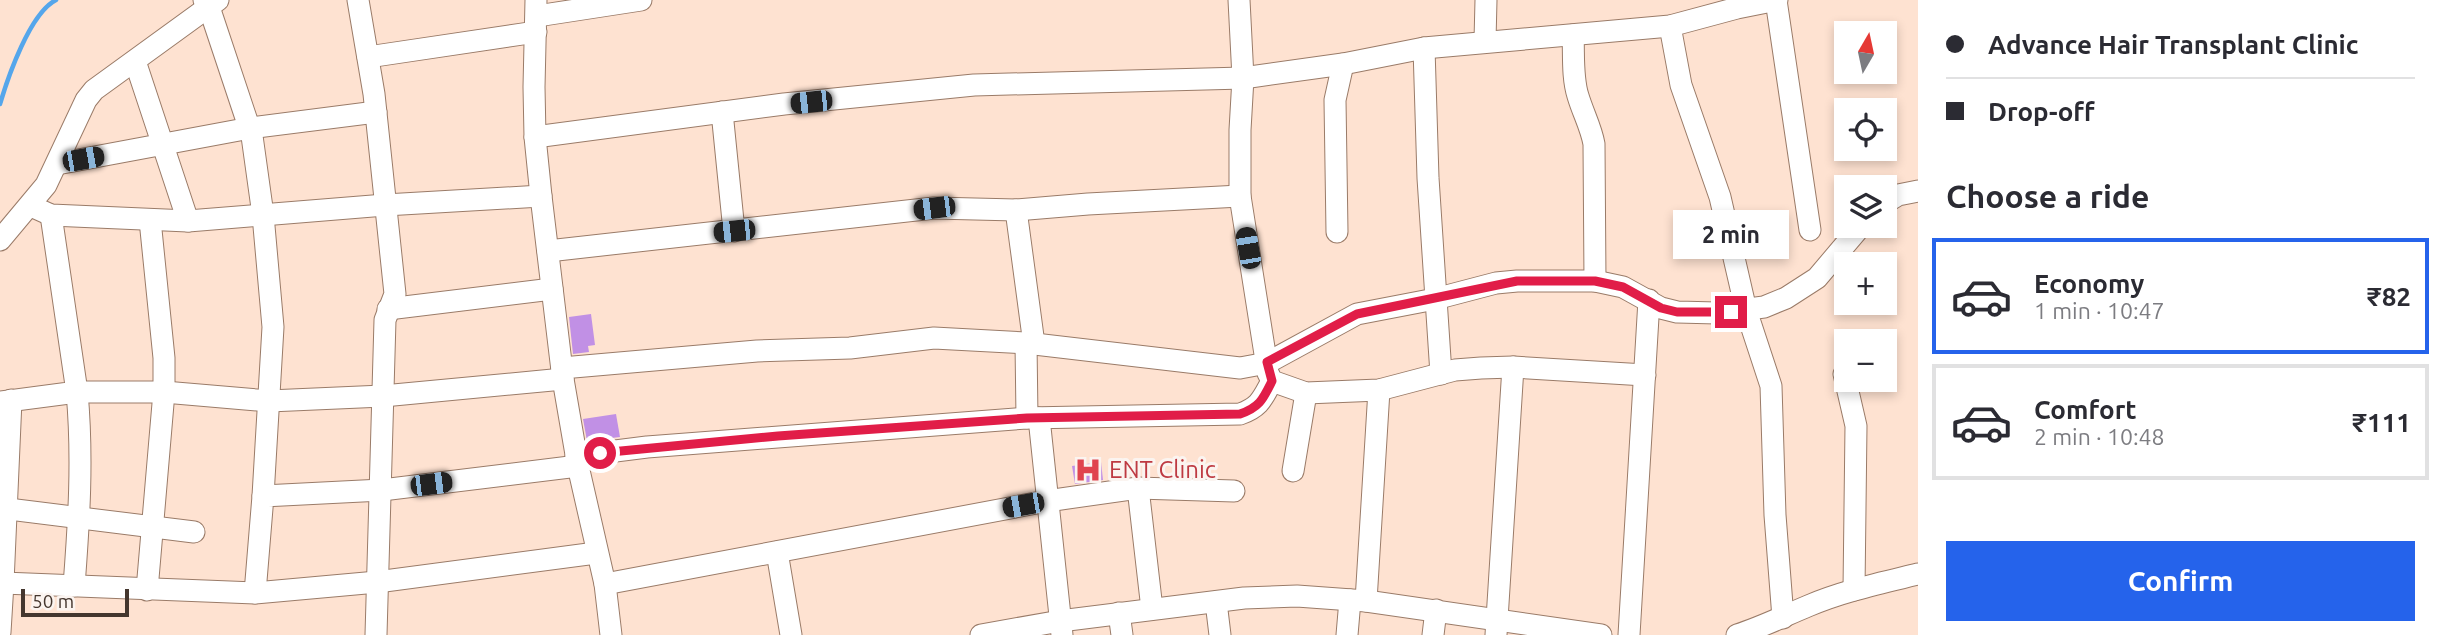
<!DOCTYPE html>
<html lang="en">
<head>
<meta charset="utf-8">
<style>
	body { margin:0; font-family:Ubuntu,sans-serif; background:#f2f2f3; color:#2b2b33; height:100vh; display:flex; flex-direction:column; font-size:26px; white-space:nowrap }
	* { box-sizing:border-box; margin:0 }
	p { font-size:23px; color:#7c7c81 }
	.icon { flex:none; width:38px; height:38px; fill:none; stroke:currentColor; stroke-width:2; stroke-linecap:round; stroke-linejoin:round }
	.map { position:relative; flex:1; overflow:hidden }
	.drawer { display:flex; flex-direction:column; background:#fff; width:525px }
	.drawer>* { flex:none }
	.hud { display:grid; align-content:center; height:154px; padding:0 28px; background:#fff }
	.needle { width:46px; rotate:9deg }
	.buttons { position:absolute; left:1834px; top:21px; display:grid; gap:14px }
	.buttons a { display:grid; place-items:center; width:63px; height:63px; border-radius:0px; background:#fff; box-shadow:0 4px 10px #0003; font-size:35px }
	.scale { position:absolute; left:21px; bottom:18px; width:108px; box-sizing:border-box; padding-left:7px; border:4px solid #44362e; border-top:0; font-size:19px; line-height:24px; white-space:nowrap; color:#44362e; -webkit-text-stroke:5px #fbf4f0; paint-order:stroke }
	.end { position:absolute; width:32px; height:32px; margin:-16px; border:9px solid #e11d48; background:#fff; box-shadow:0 0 0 4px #fff }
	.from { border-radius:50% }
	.bubble { position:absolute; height:49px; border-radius:0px; background:#fff; box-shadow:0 4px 10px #0003; font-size:23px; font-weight:600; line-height:49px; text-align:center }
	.car { position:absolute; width:21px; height:42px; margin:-21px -10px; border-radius:9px; box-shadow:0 0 5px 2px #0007; background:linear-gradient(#222 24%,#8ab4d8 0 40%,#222 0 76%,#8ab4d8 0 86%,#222 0) }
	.hud b { display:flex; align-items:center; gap:24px; height:66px; font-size:26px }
	.hud b+b { border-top:2px solid #e1e1e2 }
	.hud i { width:18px; height:18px; background:#2b2b33 }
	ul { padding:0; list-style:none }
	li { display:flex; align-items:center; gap:21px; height:116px; margin:0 14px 10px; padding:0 14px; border:4px solid #e1e1e2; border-radius:0px }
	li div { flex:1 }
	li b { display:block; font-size:26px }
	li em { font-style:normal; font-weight:600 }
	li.on { border-color:#2563eb }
	li>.icon { width:63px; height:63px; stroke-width:1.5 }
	h2 { padding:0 28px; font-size:32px; line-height:84px }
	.button { display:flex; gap:14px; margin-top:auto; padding:14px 28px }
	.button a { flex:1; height:80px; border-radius:0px; background:#2563eb; color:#fff; font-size:28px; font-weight:600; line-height:80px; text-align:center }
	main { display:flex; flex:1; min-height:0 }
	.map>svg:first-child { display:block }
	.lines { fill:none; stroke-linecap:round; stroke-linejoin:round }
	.stream { stroke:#55a6eb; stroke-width:4.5 }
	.building { fill:#c190e5 }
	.minor-casing { stroke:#9a7b68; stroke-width:23 }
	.minor { stroke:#fff; stroke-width:21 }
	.route { stroke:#e11d48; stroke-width:9 }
	.labels { text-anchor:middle; stroke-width:6; stroke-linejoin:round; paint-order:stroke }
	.health-label { font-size:24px; fill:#be3a42; stroke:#fbf4f0; text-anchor:start }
</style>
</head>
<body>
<main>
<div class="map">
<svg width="1918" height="635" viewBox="0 0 1918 635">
	<rect width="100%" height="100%" fill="#fee2d1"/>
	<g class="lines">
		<path class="stream" d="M0,104C8,77 30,13 56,0"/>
	</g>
	<g class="building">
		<path d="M591,314L595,345L588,346L589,352L573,354L569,317Z"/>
		<path d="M616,414L620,437L587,441L583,419Z"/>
		<path d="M1101,462L1103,480L1075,484L1072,466Z"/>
	</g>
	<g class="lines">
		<g class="minor-casing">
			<g id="minor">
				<path d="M204,0L209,7L252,136L263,215L273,327L263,496"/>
				<path d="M358,0L374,94L395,294L385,320L376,635"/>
				<path d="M536,0L534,87L535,137L541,196L563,379L578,466L605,584L611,635"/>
				<path d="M1239,0L1243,78L1240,130V196L1268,373L1272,381L1306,393L1379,390L1455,370L1481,368L1513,367L1645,375"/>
				<path d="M1776,0L1810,230"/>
				<path d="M537,16L641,0"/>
				<path d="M1670,26L1681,85L1720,197L1746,310L1771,386L1775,515L1783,618"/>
				<path d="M1573,35C1574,55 1572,77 1578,96C1583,113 1591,127 1594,144L1595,281"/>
				<path d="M1485,41L1486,0"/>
				<path d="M1424,48L1428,178L1441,374"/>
				<path d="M368,57L536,32"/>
				<path d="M135,61L188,221"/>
				<path d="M722,112L734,231"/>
				<path d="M535,137L784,104L974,85L1243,78L1343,64L1424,48L1670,26L1737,8L1777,0"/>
				<path d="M57,164L250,128L376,112"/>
				<path d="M1885,203L1898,195L1918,191"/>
				<path d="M31,206L51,215L188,221L385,205L541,196"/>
				<path d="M1016,210L1034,344"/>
				<path d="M1337,232L1335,100L1343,64"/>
				<path d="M0,240L46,185L86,100L94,90L218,0"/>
				<path d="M548,251L934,208L1016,210L1088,204L1240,196"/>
				<path d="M388,309L552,289"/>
				<path d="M1026,343L1027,418"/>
				<path d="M562,368L757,351L850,348L934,338L1026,343L1240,368L1267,363L1357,314L1435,299L1496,283L1517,281H1595L1623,287L1661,308L1677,312L1717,313L1764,307L1786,298L1817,278L1861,226"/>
				<path d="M1844,374L1856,426L1854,590"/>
				<path d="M11,400L3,583L255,593L263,496L382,490L578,466"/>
				<path d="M0,402L77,392L51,215"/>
				<path d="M1039,418L1062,635"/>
				<path d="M576,456L647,447L1027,418L1240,414C1260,407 1262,399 1272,381"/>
				<path d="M1293,471L1306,393"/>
				<path d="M1138,488L1152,609"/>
				<path d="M0,508L194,532"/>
				<path d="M777,552L791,635"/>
				<path d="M0,583H3L0,632"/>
				<path d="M605,584L1047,501L1138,488L1234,491"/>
				<path d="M74,586C79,521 83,458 77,392H164L269,401L383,396L563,379"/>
				<path d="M147,590L164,392V358L150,220"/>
				<path d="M255,593L377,582L596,553"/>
				<path d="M1366,601L1379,390"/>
				<path d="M1216,602L1220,635"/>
				<path d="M1119,613L1122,635"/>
				<path d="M981,635L1060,621L1244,598L1297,596L1366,601L1601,635"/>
				<path d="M1347,635L1350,600"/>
				<path d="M1433,635L1436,610"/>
				<path d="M1496,635L1513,367"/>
				<path d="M1629,635L1649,300"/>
				<path d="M1737,635C1762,627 1784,616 1808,606C1843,591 1881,583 1918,574"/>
			</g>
		</g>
		<use href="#minor" class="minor"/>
	</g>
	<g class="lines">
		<path class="route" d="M600,453L778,436L1027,418L1240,414C1260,407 1263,399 1272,381L1267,362L1357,314L1517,281H1595L1623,287L1661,308L1677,312H1731"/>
	</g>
	<defs>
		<g id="hospital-bare" transform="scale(2.1)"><path d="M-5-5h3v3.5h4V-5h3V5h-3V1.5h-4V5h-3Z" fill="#e0444e" stroke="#fbf4f0" stroke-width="2.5" paint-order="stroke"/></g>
	</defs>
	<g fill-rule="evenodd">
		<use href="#hospital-bare" x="1088" y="470"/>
	</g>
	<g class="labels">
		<g class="health-label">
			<text x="1109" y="478">ENT Clinic</text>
		</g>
	</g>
</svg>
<div class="buttons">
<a><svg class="needle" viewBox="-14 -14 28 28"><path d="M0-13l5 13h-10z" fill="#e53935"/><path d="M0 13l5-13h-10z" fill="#7c7c81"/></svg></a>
<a><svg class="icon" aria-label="locate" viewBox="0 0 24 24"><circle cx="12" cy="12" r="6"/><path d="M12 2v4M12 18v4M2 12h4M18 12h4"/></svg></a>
<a><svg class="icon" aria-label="layers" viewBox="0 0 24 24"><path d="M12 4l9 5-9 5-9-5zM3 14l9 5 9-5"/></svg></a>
<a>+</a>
<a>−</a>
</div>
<div class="scale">50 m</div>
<i class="end from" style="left:600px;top:453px"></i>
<i class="end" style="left:1731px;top:312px"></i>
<div class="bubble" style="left:1673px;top:210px;width:116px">2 min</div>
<i class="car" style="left:811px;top:102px;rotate:264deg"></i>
<i class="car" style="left:83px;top:159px;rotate:80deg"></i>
<i class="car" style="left:934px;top:208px;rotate:263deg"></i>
<i class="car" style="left:734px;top:231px;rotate:264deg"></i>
<i class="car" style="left:1248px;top:248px;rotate:350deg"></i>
<i class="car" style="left:431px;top:484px;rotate:83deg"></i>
<i class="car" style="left:1023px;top:505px;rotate:260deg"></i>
</div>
<section class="drawer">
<div class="hud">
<b><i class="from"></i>Advance Hair Transplant Clinic</b>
<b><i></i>Drop-off</b>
</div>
<h2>Choose a ride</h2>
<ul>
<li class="on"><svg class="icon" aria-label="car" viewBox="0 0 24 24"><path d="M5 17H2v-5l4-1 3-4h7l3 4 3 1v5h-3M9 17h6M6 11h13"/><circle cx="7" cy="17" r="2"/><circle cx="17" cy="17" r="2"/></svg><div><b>Economy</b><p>1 min · 10:47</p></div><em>₹82</em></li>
<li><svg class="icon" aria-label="car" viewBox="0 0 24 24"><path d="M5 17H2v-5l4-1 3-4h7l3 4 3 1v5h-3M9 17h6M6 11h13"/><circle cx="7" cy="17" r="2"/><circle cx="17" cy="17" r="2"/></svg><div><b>Comfort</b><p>2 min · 10:48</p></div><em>₹111</em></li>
</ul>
<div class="button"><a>Confirm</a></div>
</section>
</main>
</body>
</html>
